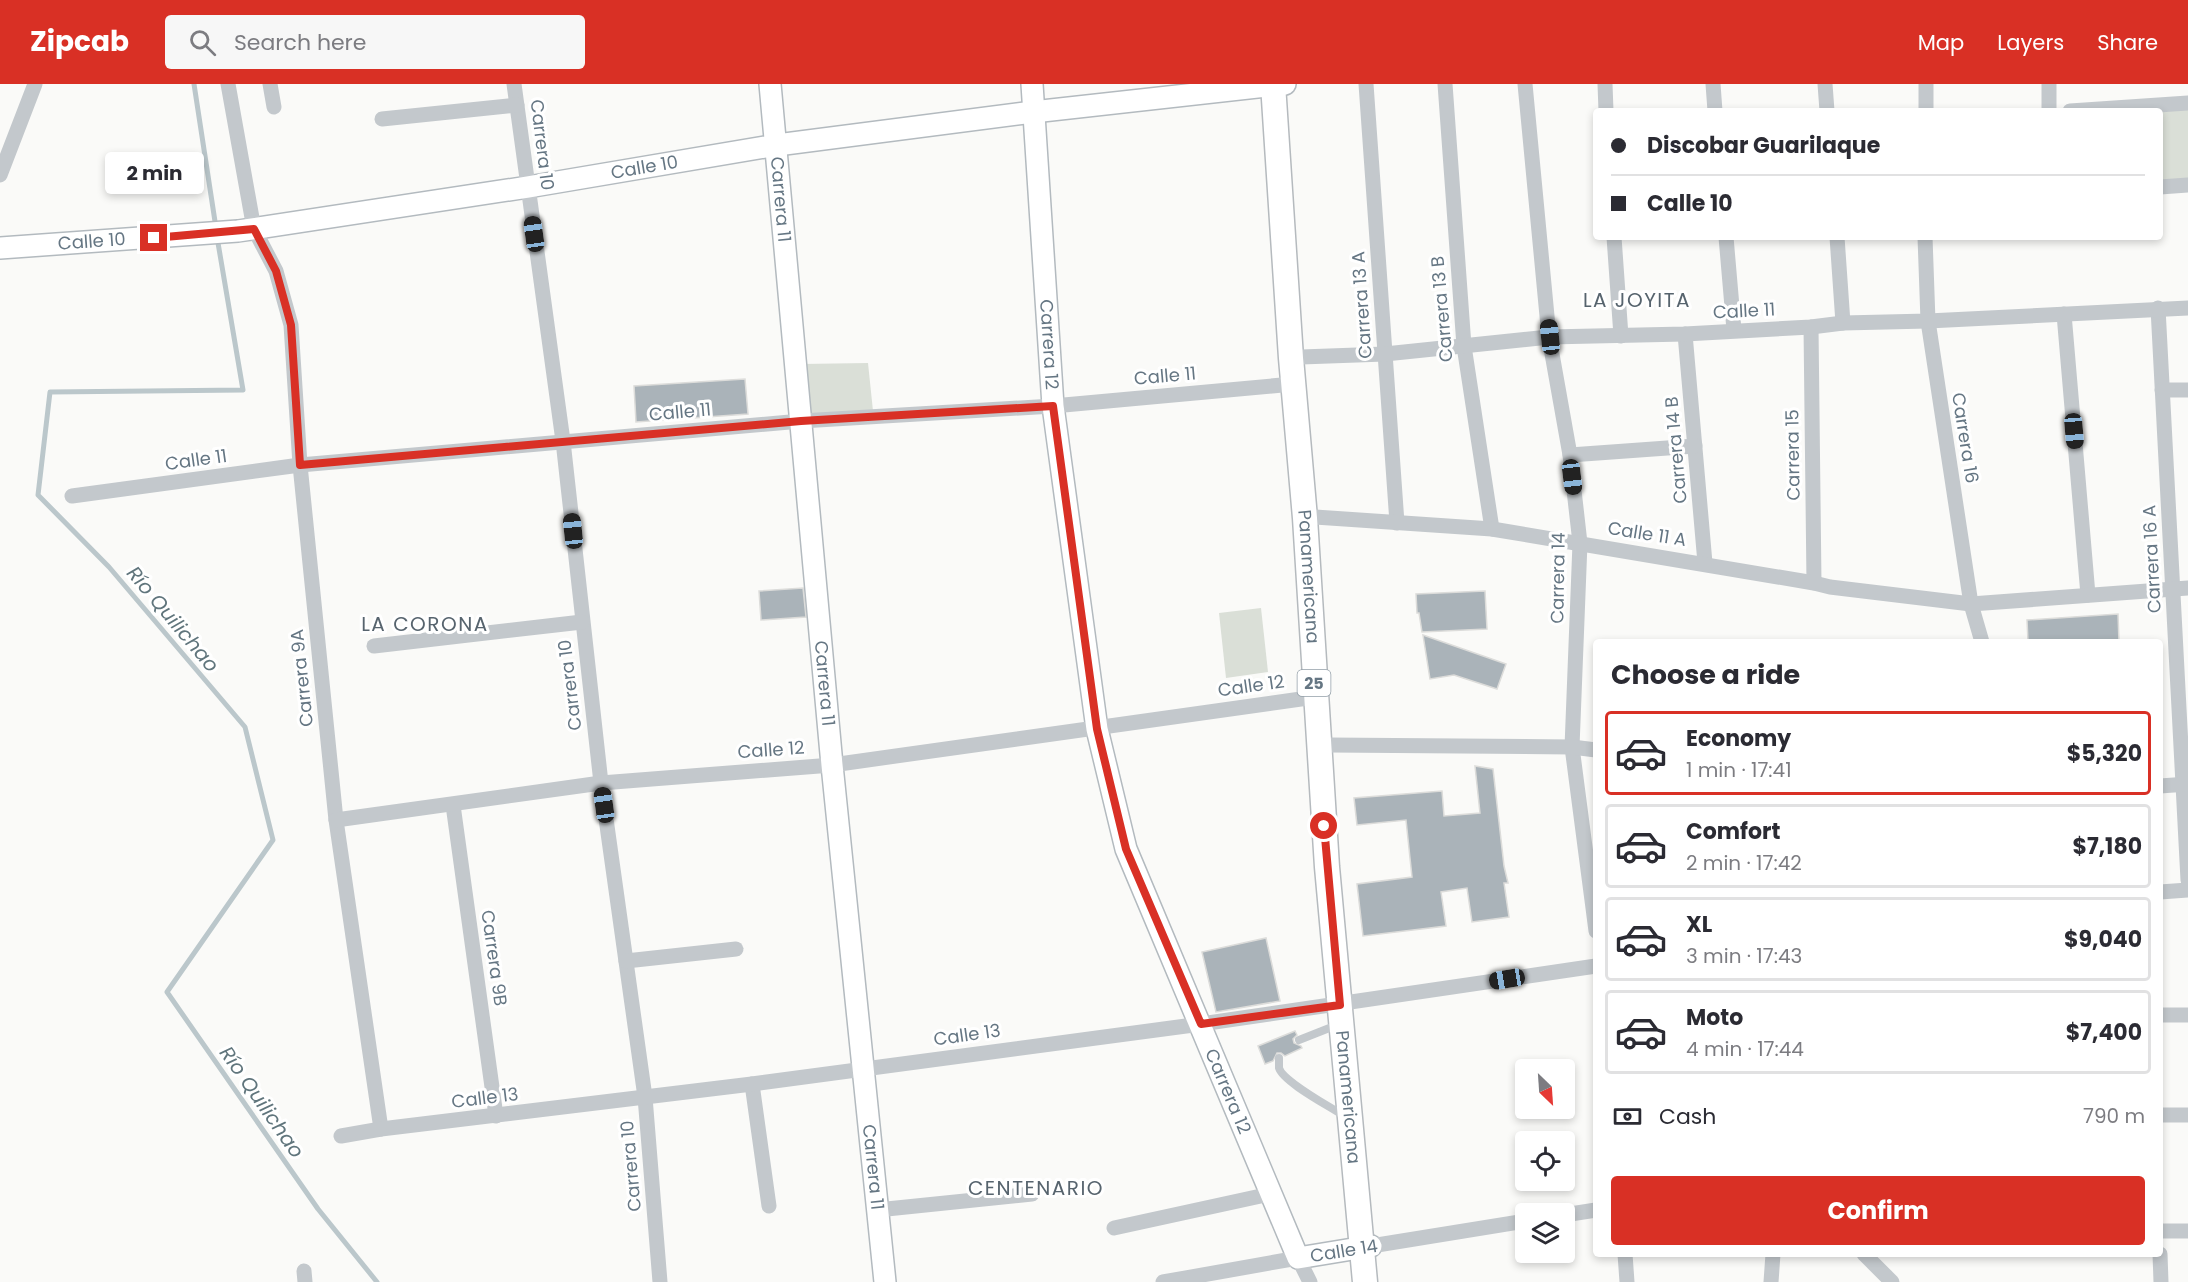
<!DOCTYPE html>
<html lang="en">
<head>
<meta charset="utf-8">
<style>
	body { margin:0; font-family:Poppins,sans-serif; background:#f7f7f7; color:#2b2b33; height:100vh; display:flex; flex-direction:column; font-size:22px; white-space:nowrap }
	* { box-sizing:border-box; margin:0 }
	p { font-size:20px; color:#7c7c81 }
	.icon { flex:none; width:33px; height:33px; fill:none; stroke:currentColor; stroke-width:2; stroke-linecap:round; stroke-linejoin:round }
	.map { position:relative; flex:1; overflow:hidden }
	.sheet { position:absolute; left:1593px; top:555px; width:570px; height:618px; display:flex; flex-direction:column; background:#fff; border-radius:6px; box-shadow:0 3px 9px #0003 }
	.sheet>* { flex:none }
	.banner { position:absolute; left:1593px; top:24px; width:570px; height:132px; border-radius:6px; box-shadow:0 3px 9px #0003; display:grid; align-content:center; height:132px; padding:0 18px; background:#fff }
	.needle { width:39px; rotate:155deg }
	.controls { position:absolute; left:1515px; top:975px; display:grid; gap:12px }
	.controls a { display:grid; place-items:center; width:60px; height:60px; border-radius:6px; background:#fff; box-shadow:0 3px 9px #0003; font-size:30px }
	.end { position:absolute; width:27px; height:27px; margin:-14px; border:8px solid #d93025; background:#fff; box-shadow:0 0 0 3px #fff }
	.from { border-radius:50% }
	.bubble { position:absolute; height:42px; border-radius:6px; background:#fff; box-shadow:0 3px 9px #0003; font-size:20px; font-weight:700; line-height:42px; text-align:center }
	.car { position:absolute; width:18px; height:36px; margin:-18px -9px; border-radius:8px; box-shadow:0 0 4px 2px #0007; background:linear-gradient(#222 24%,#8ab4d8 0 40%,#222 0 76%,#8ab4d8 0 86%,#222 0) }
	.banner b { display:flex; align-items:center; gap:21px; height:57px; font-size:22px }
	.banner b+b { border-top:2px solid #e1e1e2 }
	.banner i { width:15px; height:15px; background:#2b2b33 }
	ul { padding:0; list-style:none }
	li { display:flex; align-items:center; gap:18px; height:84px; margin:0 12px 9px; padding:0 6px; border:3px solid #e1e1e2; border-radius:6px }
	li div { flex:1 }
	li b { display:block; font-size:22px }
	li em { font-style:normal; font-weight:700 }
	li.current { border-color:#d93025 }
	li>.icon { width:54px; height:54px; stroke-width:1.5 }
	h2 { padding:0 18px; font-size:27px; line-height:72px }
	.pay { display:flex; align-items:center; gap:15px; height:66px; padding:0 18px; font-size:22px }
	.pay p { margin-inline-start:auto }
	.cta { display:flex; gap:12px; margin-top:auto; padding:12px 18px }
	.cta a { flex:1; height:69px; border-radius:6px; background:#d93025; color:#fff; font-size:24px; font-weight:700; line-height:69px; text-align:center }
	header { display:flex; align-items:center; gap:36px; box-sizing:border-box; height:84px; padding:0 30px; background:#d93025; color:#fff }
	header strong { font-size:28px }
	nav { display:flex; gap:33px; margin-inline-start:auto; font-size:21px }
	.search { width:420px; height:54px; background:#f7f7f7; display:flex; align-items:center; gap:15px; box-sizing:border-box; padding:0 21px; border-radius:6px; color:#7c7c81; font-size:22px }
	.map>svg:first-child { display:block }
	.green { fill:#dadfd7 }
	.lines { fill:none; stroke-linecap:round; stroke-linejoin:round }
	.stream { stroke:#bbc7cb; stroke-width:5 }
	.building { fill:#aab3b9; stroke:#dcdcda; stroke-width:1.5 }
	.secondary-casing { stroke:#b3babf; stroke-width:24 }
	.primary-casing { stroke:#b5babe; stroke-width:27 }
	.lane { stroke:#c3c8cc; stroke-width:8 }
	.street { stroke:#c3c8cc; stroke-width:15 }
	.secondary { stroke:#fff; stroke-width:21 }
	.primary { stroke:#fff; stroke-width:24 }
	.route { stroke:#d93025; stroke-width:8 }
	.labels { text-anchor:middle; stroke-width:6; stroke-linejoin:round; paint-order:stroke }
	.shield { fill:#fff; stroke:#939fa8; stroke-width:1.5 }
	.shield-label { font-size:16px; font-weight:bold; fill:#657683 }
	.street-label { font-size:18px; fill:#657683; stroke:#fff }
	.neighbourhood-label { font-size:20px; letter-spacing:1.5px; fill:#57646e; stroke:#fff }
	.water-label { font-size:20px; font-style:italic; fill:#60757c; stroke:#fff }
</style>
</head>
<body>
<header>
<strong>Zipcab</strong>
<div class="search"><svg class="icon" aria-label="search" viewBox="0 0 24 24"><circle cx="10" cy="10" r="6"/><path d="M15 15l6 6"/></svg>Search here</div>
<nav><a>Map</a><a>Layers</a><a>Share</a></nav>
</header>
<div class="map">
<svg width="2188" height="1198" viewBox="0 0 2188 1198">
	<rect width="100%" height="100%" fill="#fafaf8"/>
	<g class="green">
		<path d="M2188,23V96L2160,97V27Z"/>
		<path d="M868,279L873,327L804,333L801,280Z"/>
		<path d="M1261,524L1268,588L1226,594L1219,529Z"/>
	</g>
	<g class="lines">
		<g class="stream">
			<path d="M194,0L216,144"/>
			<path d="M217,153L243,306L50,308L38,411L109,483L245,643L273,756L167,908L318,1125L377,1198"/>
		</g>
	</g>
	<g class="building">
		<path d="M745,295L748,330L636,338L634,302Z"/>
		<path d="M803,504L806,533L761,536L759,507Z"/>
		<path d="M1485,507L1487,545L1422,548L1419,529H1417L1416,510Z"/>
		<path d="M2118,530L2119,558H2028L2027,536Z"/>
		<path d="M1423,551L1506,580L1497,605L1454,591L1430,595Z"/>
		<path d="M1475,682L1493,685L1504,782L1508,799H1504L1509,833L1472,838L1467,804L1441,808L1446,842L1363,852L1357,800L1412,793L1406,736L1357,741L1354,714L1442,707L1444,732L1480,729Z"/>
		<path d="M1266,854L1280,917L1216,928L1202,868Z"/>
		<path d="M1295,947L1297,951L1293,955L1294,959L1301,962L1302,964L1285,972L1281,969H1277L1273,977L1265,980L1258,962Z"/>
	</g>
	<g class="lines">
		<g class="secondary-casing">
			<g id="secondary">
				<path id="s1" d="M770,0L832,681L885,1198"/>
				<path id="s2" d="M1032,0L1053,322L1097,645L1126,765L1298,1174L1371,1162"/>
				<path id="s3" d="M0,164L238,147L528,103L777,61L1033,28L1285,0"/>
			</g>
		</g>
		<g class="primary-casing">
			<g id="primary">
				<path id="s4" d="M1273,0L1291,274L1305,434L1327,783L1365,1198"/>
			</g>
		</g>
		<g class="lane">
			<path d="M1299,956L1337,941"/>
			<path d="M1279,974C1279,976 1279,982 1279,984C1283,998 1331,1023 1344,1032"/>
		</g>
		<g class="street">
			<path d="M228,0L254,145L276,187L291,241L300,381L336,736L381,1045"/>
			<path d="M270,0L274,23"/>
			<path d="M514,0L563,357L601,699L645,1013L660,1198"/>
			<path d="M1366,0L1397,439"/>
			<path d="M1445,0L1464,262L1492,445"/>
			<path d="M1525,0L1549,253L1570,371L1580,459L1572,663L1596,847"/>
			<path d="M1605,0L1606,27"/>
			<path d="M1713,0L1715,27"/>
			<path d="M1825,0L1827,27"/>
			<path d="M2049,0V27"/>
			<path d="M1926,27V0"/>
			<path d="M2070,27L2188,19"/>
			<path d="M382,35L517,21"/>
			<path d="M0,91L35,0"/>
			<path d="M2160,103L2188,101"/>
			<path d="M1614,153L1621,252"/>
			<path d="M1726,153L1734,246"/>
			<path d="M1837,153L1843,239"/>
			<path d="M1925,153L1928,237L1971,520L1982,558"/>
			<path d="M2158,224L2188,796"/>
			<path d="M2064,230L2088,511"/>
			<path d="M1811,243L1814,499"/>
			<path d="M1685,250L1705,479"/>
			<path d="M1301,273L1385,270L1549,253L1685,250L1811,243L1843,239L1928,237L2188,224"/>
			<path d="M2162,306H2188"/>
			<path d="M1570,371L1695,362"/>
			<path d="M72,412L300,381L801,337L1053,322L1293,300"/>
			<path d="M1315,433L1492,445L1814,499L1830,503L1971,520L2188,504"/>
			<path d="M374,562L582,538"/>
			<path d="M1329,661L1572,663L1596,666"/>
			<path d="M2160,702L2188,700"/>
			<path d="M453,721L496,1032"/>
			<path d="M336,736L601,699L832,681L1315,613"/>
			<path d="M2160,808L2188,806"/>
			<path d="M626,877L736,865"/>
			<path d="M2160,931H2188"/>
			<path d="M752,1000L769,1122"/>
			<path d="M2160,1031H2188"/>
			<path d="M341,1052L381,1045L752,1000L1201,940L1596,882"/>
			<path d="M877,1126L1032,1110"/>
			<path d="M1564,1131L1596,1126"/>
			<path d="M1114,1144L1270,1110"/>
			<path d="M2160,1147H2188"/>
			<path d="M1371,1162L1526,1137"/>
			<path d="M1625,1170L1627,1198"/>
			<path d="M1864,1170L1892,1198"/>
			<path d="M2160,1170L2161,1198"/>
			<path d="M304,1187L305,1198"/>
			<path d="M1163,1198L1298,1174L1310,1198"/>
			<path d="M1771,1198L1773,1170"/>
		</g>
		<use href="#secondary" class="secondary"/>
		<use href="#primary" class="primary"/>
	</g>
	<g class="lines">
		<path class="route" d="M154,154L254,145L276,187L291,241L300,381L801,337L1053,322L1097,645L1126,765L1201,940L1340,921L1324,742"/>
	</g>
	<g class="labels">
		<rect class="shield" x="1297.5" y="586" width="33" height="26" rx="4.5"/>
		<g class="shield-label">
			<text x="1314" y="605">25</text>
		</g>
		<g class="street-label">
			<text transform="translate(542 61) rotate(83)" y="6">Carrera 10</text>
			<text dy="6" stroke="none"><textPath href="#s3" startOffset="650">Calle 10</textPath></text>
			<text dy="6" stroke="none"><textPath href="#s1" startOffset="116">Carrera 11</textPath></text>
			<text dy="6" stroke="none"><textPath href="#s3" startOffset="92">Calle 10</textPath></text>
			<text transform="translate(1362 221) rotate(-94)" y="6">Carrera 13 A</text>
			<text transform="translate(1442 225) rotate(-95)" y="6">Carrera 13 B</text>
			<text transform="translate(1744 227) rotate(-3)" y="6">Calle 11</text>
			<text dy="6" stroke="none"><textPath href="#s2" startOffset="261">Carrera 12</textPath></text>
			<text transform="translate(1165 292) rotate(-5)" y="6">Calle 11</text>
			<text transform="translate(680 328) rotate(-5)" y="6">Calle 11</text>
			<text transform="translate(1965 354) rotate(81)" y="6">Carrera 16</text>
			<text transform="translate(1676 366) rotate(-95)" y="6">Carrera 14 B</text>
			<text transform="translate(1793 371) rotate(-91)" y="6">Carrera 15</text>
			<text transform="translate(196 376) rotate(-8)" y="6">Calle 11</text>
			<text transform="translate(1647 450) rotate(9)" y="6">Calle 11 A</text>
			<text transform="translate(2152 475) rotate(-93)" y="6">Carrera 16 A</text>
			<text dy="6" stroke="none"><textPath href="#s4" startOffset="494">Panamericana</textPath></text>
			<text transform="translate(1558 494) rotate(-89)" y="6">Carrera 14</text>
			<text transform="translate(302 594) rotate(-96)" y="6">Carrera 9A</text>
			<text dy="6" stroke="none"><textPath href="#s1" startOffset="602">Carrera 11</textPath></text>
			<text transform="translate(570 601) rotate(-97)" y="6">Carrera 10</text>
			<text transform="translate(1251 602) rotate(-8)" y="6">Calle 12</text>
			<text transform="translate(771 666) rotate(-4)" y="6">Calle 12</text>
			<text transform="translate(494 874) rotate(82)" y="6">Carrera 9B</text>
			<text transform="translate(967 951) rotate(-8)" y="6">Calle 13</text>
			<text dy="6" stroke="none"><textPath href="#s2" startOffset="1035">Carrera 12</textPath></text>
			<text dy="6" stroke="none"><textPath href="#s4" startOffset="1016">Panamericana</textPath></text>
			<text transform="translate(485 1014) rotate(-7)" y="6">Calle 13</text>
			<text transform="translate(631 1082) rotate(-95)" y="6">Carrera 10</text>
			<text dy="6" stroke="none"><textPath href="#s1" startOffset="1088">Carrera 11</textPath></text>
			<text transform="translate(1344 1167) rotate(-9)" y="6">Calle 14</text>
		</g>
		<g class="neighbourhood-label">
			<text x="1637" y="223">LA JOYITA</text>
			<text x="425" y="547">LA CORONA</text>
			<text x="1036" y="1111">CENTENARIO</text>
		</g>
		<g class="water-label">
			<text transform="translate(173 535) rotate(50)" y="7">Río Quilichao</text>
			<text transform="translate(262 1018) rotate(55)" y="7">Río Quilichao</text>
		</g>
	</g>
</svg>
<div class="controls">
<a><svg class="needle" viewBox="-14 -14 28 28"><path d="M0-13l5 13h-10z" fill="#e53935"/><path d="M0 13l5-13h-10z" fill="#7c7c81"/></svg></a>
<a><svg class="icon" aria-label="locate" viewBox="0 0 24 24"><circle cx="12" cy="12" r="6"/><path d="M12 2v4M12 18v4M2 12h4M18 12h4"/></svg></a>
<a><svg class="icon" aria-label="layers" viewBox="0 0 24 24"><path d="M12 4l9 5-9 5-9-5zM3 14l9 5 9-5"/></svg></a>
</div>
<i class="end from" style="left:1324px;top:742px"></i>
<i class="end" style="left:154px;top:154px"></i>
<div class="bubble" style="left:105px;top:68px;width:99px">2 min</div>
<i class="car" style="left:534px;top:150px;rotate:352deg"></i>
<i class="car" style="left:1550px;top:253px;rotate:354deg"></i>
<i class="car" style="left:2074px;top:347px;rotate:175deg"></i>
<i class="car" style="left:1572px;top:393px;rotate:173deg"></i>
<i class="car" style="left:573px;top:447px;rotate:354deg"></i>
<i class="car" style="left:604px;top:721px;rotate:352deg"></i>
<i class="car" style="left:1507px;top:895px;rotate:261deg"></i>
<div class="banner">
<b><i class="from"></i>Discobar Guarilaque</b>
<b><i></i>Calle 10</b>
</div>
<section class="sheet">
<h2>Choose a ride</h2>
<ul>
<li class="current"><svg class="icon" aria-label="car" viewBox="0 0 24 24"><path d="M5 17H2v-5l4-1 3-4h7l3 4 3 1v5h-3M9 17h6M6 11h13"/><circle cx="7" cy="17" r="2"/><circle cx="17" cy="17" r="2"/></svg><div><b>Economy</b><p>1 min · 17:41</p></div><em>$5,320</em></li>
<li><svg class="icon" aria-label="car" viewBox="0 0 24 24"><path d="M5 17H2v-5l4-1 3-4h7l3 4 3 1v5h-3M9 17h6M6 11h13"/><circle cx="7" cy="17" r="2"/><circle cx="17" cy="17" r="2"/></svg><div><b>Comfort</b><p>2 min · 17:42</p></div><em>$7,180</em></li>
<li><svg class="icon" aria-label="car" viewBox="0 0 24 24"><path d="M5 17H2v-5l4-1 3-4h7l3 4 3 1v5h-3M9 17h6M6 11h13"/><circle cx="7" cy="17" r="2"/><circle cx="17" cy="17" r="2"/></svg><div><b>XL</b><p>3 min · 17:43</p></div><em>$9,040</em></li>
<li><svg class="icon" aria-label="car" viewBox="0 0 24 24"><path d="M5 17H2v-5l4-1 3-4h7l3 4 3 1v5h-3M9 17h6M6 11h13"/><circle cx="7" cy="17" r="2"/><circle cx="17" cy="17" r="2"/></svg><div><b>Moto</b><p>4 min · 17:44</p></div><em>$7,400</em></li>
</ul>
<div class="pay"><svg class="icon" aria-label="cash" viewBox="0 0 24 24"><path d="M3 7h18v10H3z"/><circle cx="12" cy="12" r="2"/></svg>Cash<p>790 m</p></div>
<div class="cta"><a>Confirm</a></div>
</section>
</div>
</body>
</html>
